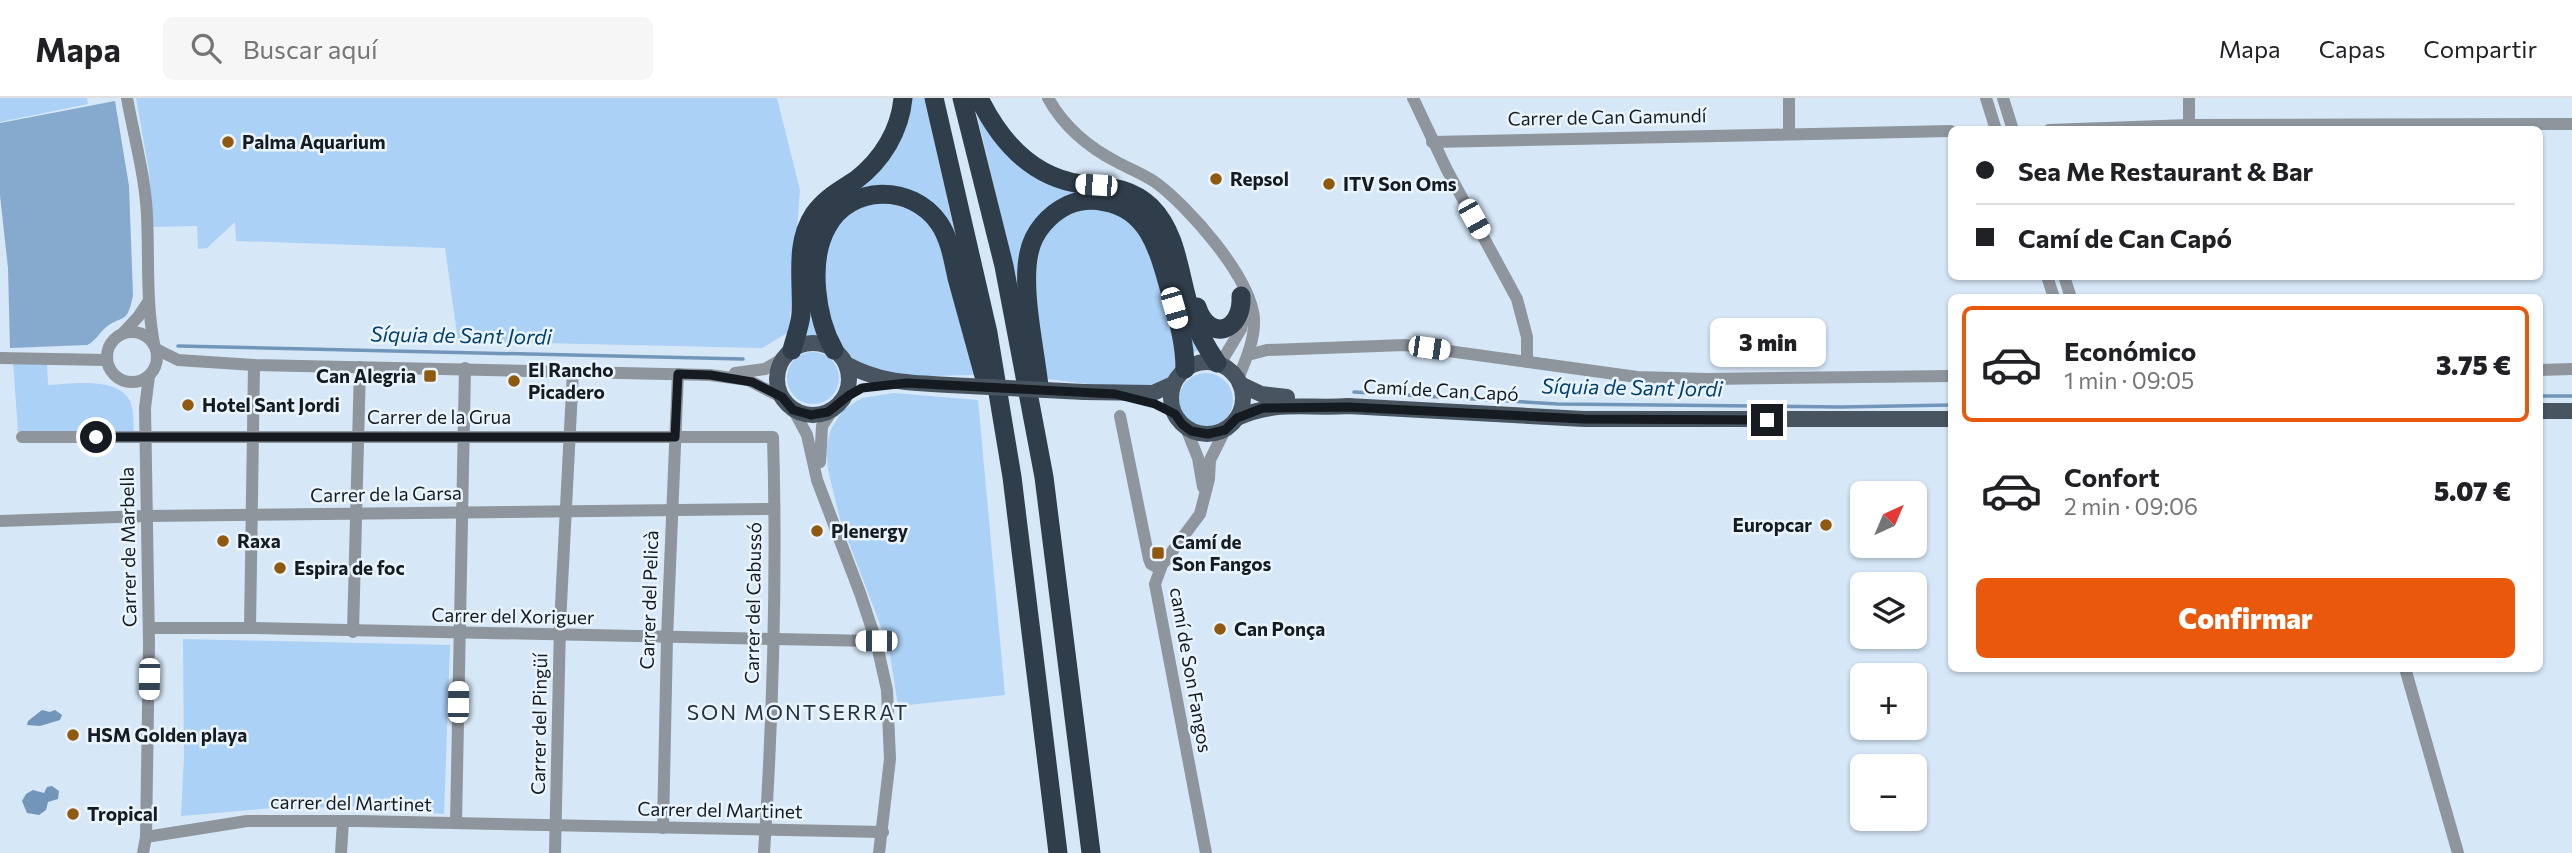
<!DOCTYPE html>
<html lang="es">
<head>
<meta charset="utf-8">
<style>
	body { margin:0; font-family:Commissioner,sans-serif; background:#f6f6f6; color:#202124; height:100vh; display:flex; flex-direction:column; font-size:26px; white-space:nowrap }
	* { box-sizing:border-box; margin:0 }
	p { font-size:23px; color:#757577 }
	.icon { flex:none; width:38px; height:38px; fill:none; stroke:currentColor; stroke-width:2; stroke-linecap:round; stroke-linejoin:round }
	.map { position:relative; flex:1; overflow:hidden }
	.sheet { position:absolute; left:1948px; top:196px; width:595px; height:378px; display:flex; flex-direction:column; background:#fff; border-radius:10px; box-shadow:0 2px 5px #0004 }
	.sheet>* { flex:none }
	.top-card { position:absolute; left:1948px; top:28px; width:595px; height:154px; border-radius:10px; box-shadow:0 2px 5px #0004; display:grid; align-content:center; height:154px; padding:0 28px; background:#fff }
	.needle { width:46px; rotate:44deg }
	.tools { position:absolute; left:1850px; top:383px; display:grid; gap:14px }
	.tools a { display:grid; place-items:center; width:77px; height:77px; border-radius:10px; background:#fff; box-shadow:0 2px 5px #0004; font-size:35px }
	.end { position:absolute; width:32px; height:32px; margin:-16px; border:9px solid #151b21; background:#fff; box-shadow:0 0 0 4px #fff }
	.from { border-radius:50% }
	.bubble { position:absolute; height:49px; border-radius:10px; background:#fff; box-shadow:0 2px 5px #0004; font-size:23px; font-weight:800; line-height:49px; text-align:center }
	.car { position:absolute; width:21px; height:42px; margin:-21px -10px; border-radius:9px; box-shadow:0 0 5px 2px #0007; background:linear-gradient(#fff 24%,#345 0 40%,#fff 0 76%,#345 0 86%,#fff 0) }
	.top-card b { display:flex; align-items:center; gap:24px; height:66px; font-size:26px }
	.top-card b+b { border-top:2px solid #e0e0e0 }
	.top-card i { width:18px; height:18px; background:#202124 }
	ul { padding:12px 0 0; list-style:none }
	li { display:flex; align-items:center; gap:21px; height:116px; margin:0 14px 10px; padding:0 14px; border:4px solid transparent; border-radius:10px }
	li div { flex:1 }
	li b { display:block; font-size:26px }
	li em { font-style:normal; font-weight:800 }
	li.active { border-color:#ea580c }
	li>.icon { width:63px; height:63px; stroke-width:1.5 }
	.action { display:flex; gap:14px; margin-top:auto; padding:14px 28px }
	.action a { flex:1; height:80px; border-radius:10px; background:#ea580c; color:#fff; font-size:28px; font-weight:800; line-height:80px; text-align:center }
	header { display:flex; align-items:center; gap:42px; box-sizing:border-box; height:98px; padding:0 35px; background:#fff; border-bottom:2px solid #e0e0e0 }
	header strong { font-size:33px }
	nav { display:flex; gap:38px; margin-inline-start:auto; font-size:24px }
	.search { width:490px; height:63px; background:#f6f6f6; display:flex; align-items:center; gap:18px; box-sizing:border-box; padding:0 24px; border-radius:10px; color:#757577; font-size:26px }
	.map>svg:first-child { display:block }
	.green { fill:#abd1f6 }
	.forest { fill:#85aace }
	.water { fill:#7296b9 }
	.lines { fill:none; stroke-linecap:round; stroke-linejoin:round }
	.stream { stroke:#7296b9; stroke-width:3.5 }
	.minor { stroke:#8e959c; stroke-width:12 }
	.major { stroke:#485460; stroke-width:16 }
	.highway { stroke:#303e4b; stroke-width:19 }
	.major-bridge { stroke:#485460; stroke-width:16 }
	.route { stroke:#151b21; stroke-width:9 }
	.poi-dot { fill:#905a0e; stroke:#eaf4fe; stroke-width:2.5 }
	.labels { text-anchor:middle; stroke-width:5; stroke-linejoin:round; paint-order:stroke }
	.street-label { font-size:19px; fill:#151b21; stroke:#eaf4fe }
	.poi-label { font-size:19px; font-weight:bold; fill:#151b21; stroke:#eaf4fe; text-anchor:start }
	.water-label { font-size:21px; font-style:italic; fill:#01406d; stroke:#eaf4fe }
	.neighbourhood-label { font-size:21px; letter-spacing:2px; fill:#263340; stroke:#eaf4fe }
</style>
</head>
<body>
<header>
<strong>Mapa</strong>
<div class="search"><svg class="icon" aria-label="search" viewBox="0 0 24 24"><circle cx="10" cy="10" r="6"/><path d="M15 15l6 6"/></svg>Buscar aquí</div>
<nav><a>Mapa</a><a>Capas</a><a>Compartir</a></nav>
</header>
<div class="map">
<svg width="2572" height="755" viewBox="0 0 2572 755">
	<rect width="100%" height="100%" fill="#d6e7f8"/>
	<g class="green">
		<path d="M0,0H87L88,6L0,24Z"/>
		<path d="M136,0H777L800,92L789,234L762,250L458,243L445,150L236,143L235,124L207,150L198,151L197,128L153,129L149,74Z"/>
		<path d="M910,0H924L963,169H960C955,149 950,127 935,111C900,75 837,88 818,133C811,150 812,168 812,186C813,203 811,224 821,239L805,240L803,238C816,202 798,161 817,127C829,105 850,95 869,80C894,60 905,31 910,0Z"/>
		<path d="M973,0C978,5 981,15 985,23C997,45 1017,69 1040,80C1080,97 1129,85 1156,126C1165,139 1168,156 1173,171C1181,199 1188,226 1201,252L1192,254C1188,229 1164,140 1149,122C1114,81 1043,92 1026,144C1017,168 1023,194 1025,219Z"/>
		<path d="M876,104C908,108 922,113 939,141L975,277C938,277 894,283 860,265C821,243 814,157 840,124C849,112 863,109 876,104Z"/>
		<path d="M1085,111C1105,111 1130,118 1142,136C1152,152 1174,230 1176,250C1177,260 1178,273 1169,280C1149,296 1074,284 1047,281C1043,247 1025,165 1045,137C1055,122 1069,117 1085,111Z"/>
		<circle cx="813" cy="280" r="26"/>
		<path d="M13,263L47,264L48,287C70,286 117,278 130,303C134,312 133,325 134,335L18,334Z"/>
		<circle cx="1206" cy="302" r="27"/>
		<path d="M894,295L978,302L1005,597L898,608L889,550L840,421L828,372L826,349L831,331L843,312L862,300Z"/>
		<path d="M183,541L450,547L444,716L352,709L272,710L181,718L184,658Z"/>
	</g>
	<path class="forest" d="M115,3L129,88L133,197C127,229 122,215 104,231C98,237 95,243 87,247L10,250L8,170L0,97V25Z"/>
	<g class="water">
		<path d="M42,612L50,614L55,612L62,617L60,622L40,628L27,627L28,623Z"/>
		<path d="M52,688L59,693L58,701L48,704L46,712L39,717L27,715L22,703L26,696L33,692L44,695L47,689Z"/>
	</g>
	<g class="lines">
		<g class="stream">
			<path d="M178,248L743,261"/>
			<path d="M1354,294L1558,306L1841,309L1951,307"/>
			<path d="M2539,298H2572"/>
		</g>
		<g class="minor">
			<path d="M127,0C134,39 145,77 147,117C149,161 146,203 154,246"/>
			<path d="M1048,0C1064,29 1088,49 1117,64C1130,71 1143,76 1155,84C1188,108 1250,178 1254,220C1255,242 1246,261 1238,281"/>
			<path d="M1413,0L1447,72L1517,201L1527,239V264"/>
			<path d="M1986,0L1996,32"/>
			<path d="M2003,0L2013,32"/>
			<path d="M2189,27V0"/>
			<path d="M2049,32L2189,27L2572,26"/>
			<path d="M1789,35V0"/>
			<path d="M1432,44L1951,33"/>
			<path d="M2047,178L2054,200"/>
			<path d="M2064,178L2071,200"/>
			<circle cx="132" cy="259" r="25"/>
			<path d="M123,235L138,219L148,204"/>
			<path d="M156,251L178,262L254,267L710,277L748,282L781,299"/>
			<path d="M1248,257L1267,252L1405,247L1637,279L1706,281L1951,278"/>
			<path d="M0,260L106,262"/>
			<path d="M1220,266L1241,231L1245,213"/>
			<path d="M2539,272L2572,271"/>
			<path d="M735,275L765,271L784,260"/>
			<path d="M793,311L807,337L817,382L860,495L876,543L887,592L890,661L879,755"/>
			<path d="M1120,318L1149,461L1151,466L1160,471"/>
			<path d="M1186,330L1198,360L1203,389"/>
			<path d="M22,339H773C777,478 773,617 764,755"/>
			<path d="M820,364L822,328L834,310"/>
			<path d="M0,423L147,418L773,411"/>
			<path d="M149,530H250L876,543"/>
			<path d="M250,530L254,267"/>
			<path d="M353,534L360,269"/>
			<path d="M2405,570L2458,755"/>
			<path d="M456,725L465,270"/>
			<path d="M663,730L667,540L678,276"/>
			<path d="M146,739L247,723H358L883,734"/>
			<path d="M143,755L146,739L149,545L145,310L149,278"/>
			<path d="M341,755L343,723"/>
			<path d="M555,755L560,526L573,273"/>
			<path d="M1206,755L1155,486L1162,467L1200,416L1209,381L1210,362L1225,332"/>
		</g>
		<g class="major">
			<circle cx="813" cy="281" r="36"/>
			<circle cx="1207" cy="300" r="36"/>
			<path d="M846,266C880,285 911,285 949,287"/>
			<path d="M1240,286L1261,296L1287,299"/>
			<path d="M1084,294L1153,295L1173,286"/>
			<path d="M2539,313H2572"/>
			<path d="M1237,320C1276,302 1307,311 1348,308L1584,321H1951"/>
		</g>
		<g class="highway">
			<path d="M934,0L988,235L1012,379L1058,755"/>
			<path d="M962,0L1004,168L1044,379L1091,755"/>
			<path d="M979,0C1000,43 1032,79 1081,86C1108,89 1130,89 1151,109C1179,137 1179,181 1192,218C1198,235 1207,250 1217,265"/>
			<path d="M1197,209C1209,245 1243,234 1241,198"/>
			<path d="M792,252C795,240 800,228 801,216C803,182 794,146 814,116C825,100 841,92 856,82C882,62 900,33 903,0"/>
			<path d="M834,252C816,220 808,163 827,129C850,86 912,86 939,125C950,141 953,162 957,180C966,213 975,246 984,278"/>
			<path d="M1039,288C1035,251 1021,191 1029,155C1033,134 1049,116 1068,107C1080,102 1092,101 1105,104C1150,112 1159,155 1170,193C1177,219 1185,243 1185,271"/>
		</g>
		<path class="major-bridge" d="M949,287L1084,294"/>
	</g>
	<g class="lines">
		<path class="route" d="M96,339H675L678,276L710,277L752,284L782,299L793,312L811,317L828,314L848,298L862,290L907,285L1115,296L1155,306L1175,316L1182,326L1191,333L1208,336L1225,332L1237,320L1263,310L1348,309L1584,321L1767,322"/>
	</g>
	<g class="poi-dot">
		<circle cx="228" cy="44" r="7"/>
		<circle cx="1216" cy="81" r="7"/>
		<circle cx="1329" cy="86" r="7"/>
		<rect x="423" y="271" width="14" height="14" rx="3.5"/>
		<circle cx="514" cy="283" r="7"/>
		<circle cx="188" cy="307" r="7"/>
		<circle cx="1826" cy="427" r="7"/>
		<circle cx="817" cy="433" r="7"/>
		<circle cx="223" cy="443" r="7"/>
		<rect x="1151" y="448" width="14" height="14" rx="3.5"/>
		<circle cx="280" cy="470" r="7"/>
		<circle cx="1220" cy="531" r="7"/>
		<circle cx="73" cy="637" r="7"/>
		<circle cx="73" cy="716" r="7"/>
	</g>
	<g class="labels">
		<g class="street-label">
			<text transform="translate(1607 19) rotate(-1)" y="7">Carrer de Can Gamundí</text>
			<text transform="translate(1441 292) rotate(3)" y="7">Camí de Can Capó</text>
			<text x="439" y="326">Carrer de la Grua</text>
			<text transform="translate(386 396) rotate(-1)" y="7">Carrer de la Garsa</text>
			<text transform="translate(128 449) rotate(-91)" y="7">Carrer de Marbella</text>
			<text transform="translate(649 502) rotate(-88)" y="7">Carrer del Pelicà</text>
			<text transform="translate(753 505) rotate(-89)" y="7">Carrer del Cabussó</text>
			<text transform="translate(513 518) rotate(1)" y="7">Carrer del Xoriguer</text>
			<text transform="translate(1191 572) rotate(80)" y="7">camí de Son Fangos</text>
			<text transform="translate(539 626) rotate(-89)" y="7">Carrer del Pingüí</text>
			<text transform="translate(351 705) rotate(1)" y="7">carrer del Martinet</text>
			<text transform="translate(720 712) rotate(1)" y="7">Carrer del Martinet</text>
		</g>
		<g class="poi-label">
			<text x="242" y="51">Palma Aquarium</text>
			<text x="1230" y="88">Repsol</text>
			<text x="1343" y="93">ITV Son Oms</text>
			<text x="528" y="279">El Rancho<tspan x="528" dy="22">Picadero</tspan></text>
			<text x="416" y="285" text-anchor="end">Can Alegria</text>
			<text x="202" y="314">Hotel Sant Jordi</text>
			<text x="1812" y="434" text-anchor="end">Europcar</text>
			<text x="831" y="440">Plenergy</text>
			<text x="237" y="450">Raxa</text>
			<text x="1172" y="451">Camí de<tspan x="1172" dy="22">Son Fangos</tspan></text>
			<text x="294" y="477">Espira de foc</text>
			<text x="1234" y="538">Can Ponça</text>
			<text x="87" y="644">HSM Golden playa</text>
			<text x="87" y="723">Tropical</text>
		</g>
		<g class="water-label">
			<text transform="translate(461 238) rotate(1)" y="7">Síquia de Sant Jordi</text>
			<text transform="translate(1632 290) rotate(1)" y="7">Síquia de Sant Jordi</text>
		</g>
		<g class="neighbourhood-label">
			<text x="798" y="622">SON MONTSERRAT</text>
		</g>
	</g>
</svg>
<div class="tools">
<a><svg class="needle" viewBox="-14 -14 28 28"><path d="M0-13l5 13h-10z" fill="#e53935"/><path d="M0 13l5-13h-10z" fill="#757577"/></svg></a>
<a><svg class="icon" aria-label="layers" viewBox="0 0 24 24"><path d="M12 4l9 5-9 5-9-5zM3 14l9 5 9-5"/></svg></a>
<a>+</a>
<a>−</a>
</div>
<i class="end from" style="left:96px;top:339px"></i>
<i class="end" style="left:1767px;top:322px"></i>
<div class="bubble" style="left:1710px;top:220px;width:116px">3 min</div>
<i class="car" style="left:1096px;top:87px;rotate:274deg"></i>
<i class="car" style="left:1474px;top:121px;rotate:151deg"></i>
<i class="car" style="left:1174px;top:210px;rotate:164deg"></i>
<i class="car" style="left:1429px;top:250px;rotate:98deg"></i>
<i class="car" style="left:876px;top:543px;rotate:270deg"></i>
<i class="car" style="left:149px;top:581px;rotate:181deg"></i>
<i class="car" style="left:458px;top:604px;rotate:1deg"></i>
<div class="top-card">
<b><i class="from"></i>Sea Me Restaurant &amp; Bar</b>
<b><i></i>Camí de Can Capó</b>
</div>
<section class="sheet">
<ul>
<li class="active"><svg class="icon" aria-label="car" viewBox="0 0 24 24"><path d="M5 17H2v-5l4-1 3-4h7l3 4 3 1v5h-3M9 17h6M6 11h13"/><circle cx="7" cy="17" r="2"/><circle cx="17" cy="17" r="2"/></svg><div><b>Económico</b><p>1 min · 09:05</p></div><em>3.75 €</em></li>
<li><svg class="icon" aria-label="car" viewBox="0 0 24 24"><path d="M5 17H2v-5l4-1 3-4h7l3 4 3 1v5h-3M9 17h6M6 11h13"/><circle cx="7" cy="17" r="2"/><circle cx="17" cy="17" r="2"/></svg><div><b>Confort</b><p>2 min · 09:06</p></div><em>5.07 €</em></li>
</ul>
<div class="action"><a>Confirmar</a></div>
</section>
</div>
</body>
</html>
